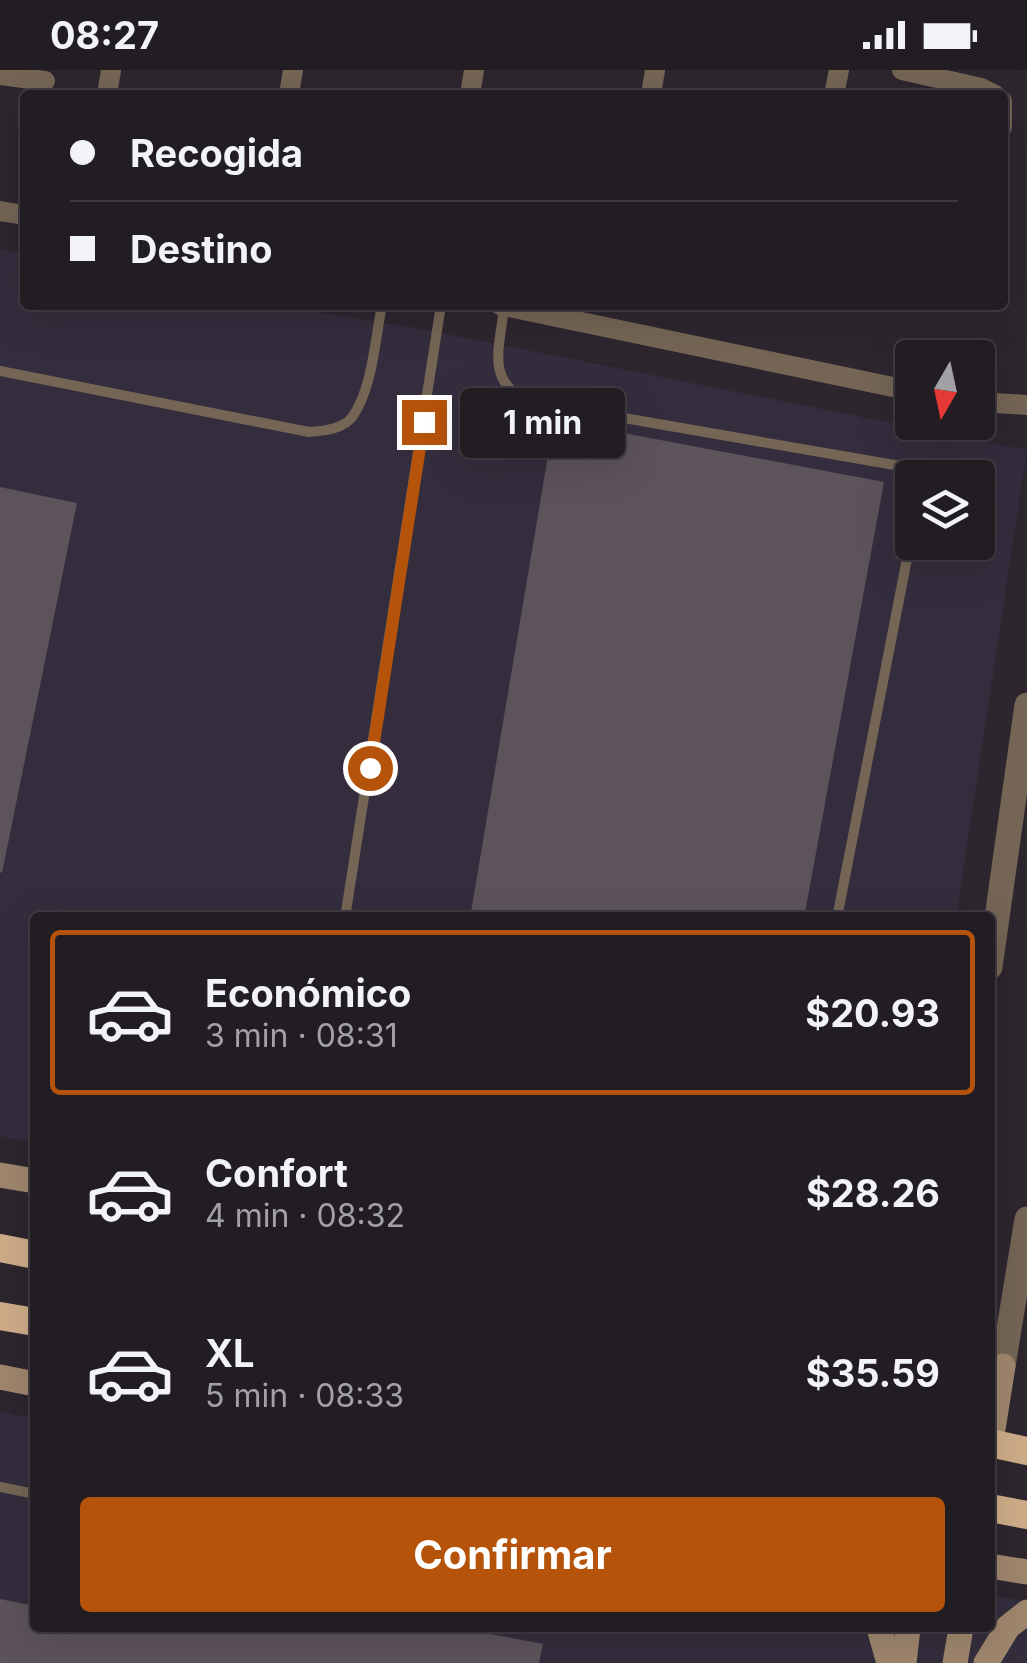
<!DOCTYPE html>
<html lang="es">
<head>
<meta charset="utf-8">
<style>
	body { margin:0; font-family:Inter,sans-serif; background:#2a252b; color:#f1f3f6; height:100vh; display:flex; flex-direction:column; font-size:38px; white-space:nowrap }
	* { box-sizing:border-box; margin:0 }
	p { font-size:32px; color:#a2a1a6 }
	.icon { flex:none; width:55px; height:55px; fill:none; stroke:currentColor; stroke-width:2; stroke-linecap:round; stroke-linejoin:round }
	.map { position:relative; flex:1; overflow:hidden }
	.details { position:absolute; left:30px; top:842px; width:965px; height:720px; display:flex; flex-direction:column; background:#221c23; border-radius:10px; box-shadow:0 10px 40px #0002,0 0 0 2px #3f3a41 }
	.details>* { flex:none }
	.guide { position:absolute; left:20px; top:20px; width:988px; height:220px; border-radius:10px; box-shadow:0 10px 40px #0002,0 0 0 2px #3f3a41; display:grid; align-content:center; height:220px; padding:0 50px; background:#221c23 }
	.needle { width:65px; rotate:189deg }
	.fabs { position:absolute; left:895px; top:270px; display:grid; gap:20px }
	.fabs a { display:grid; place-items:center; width:100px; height:100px; border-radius:10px; background:#221c23; box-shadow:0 10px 40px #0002,0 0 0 2px #3f3a41; font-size:50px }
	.end { position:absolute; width:45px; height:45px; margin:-22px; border:12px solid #b45309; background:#fff; box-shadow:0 0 0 5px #fff }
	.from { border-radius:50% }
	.bubble { position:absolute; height:70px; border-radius:10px; background:#221c23; box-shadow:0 10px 40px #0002,0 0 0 2px #3f3a41; font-size:32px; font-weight:700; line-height:70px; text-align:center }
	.guide b { display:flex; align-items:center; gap:35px; height:95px; font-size:38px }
	.guide b+b { border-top:2px solid #3f3a41 }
	.guide i { width:25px; height:25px; background:#f1f3f6 }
	ul { padding:18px 0 0; list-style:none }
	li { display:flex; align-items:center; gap:30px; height:165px; margin:0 20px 15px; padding:0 30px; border:5px solid transparent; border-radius:10px }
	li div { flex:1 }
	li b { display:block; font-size:38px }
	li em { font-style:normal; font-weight:700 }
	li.selected { border-color:#b45309 }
	li>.icon { width:90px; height:90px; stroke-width:1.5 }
	.primary-button { display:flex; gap:20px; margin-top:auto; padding:20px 50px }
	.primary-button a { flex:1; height:115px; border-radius:10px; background:#b45309; color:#fff; font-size:40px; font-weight:700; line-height:115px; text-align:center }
	.status { display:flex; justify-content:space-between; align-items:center; height:70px; padding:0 50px; background:#221c23; direction:ltr }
	.status svg { height:28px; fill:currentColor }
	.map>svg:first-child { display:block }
	.industrial { fill:#342d3d; fill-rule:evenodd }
	.building { fill:#5d535b }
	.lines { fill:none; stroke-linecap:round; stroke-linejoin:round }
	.service { stroke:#746555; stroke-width:10 }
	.minor { stroke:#746555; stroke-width:20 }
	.tertiary { stroke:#746555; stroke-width:25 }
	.secondary { stroke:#9f876d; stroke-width:25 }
	.trunk { stroke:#cead88; stroke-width:28 }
	.trunk-bridge { stroke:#cead88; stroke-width:28 }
	.route { stroke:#b45309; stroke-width:12 }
</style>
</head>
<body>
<div class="status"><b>08:27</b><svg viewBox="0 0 49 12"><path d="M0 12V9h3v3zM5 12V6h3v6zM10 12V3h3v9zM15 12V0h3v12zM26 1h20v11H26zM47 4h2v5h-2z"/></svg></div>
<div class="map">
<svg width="1027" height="1593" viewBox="0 0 1027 1593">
	<rect width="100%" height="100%" fill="#2e262f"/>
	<g class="industrial">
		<path d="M0,179L25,184V235H273L416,258L1027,380L956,847L35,848V1073L0,1066ZM912,408H978V472H912Z"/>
		<path d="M0,1342L35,1348V1558H990V1525L1027,1531V1593H0Z"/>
	</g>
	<g class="building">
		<path d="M554,350L884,412L804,848H470Z"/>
		<path d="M0,417L77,433L2,803L0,802Z"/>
		<path d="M0,1529L35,1536V1558H460L543,1574L539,1593H0Z"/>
	</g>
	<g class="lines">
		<g class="service">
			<path d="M504,237C500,278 484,314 532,332L906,397L917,408"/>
			<path d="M0,301L309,362C324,361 344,359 353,346C373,316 375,269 382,235"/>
			<path d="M345,848L441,235"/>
			<path d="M837,848L912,463"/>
			<path d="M0,1417L35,1424"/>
		</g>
		<g class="minor">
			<path d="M902,0L981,18L995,25"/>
			<path d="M0,5L45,11"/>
			<path d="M107,25L111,0"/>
			<path d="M289,25L293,0"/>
			<path d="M470,25L474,0"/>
			<path d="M651,25L655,0"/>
			<path d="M834,25L839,0"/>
			<path d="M1002,31V57"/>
			<path d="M0,141L25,145"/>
			<path d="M500,235L912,321"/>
			<path d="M978,332L1027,335"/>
		</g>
		<g class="tertiary">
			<path d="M990,897L1027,635"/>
			<path d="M1003,1296L1027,1149"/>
		</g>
		<g class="secondary">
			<path d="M0,1105L35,1111"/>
			<path d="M0,1307L35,1314"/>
			<path d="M990,1378L1003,1296"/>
			<path d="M990,1496L1027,1502"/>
			<path d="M879,1558L889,1593"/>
			<path d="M904,1593L908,1558"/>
			<path d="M955,1593L961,1558"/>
			<path d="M986,1593L1008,1557L1027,1542"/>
		</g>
		<g class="trunk">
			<path d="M0,1178L35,1185"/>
			<path d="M0,1246L35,1252"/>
			<path d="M990,1438L1027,1445"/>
		</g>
		<path class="trunk-bridge" d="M990,1373L1027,1381"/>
	</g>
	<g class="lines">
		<path class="route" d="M370,698L424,352"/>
	</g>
</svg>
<div class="fabs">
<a><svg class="needle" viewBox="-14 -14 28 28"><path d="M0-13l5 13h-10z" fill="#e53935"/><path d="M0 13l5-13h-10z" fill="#a2a1a6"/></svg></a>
<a><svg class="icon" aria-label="layers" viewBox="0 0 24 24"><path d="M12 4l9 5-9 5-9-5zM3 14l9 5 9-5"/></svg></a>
</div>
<i class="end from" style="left:370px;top:698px"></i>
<i class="end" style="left:424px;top:352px"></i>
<div class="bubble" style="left:460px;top:318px;width:165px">1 min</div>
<div class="guide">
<b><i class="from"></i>Recogida</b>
<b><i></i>Destino</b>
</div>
<section class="details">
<ul>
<li class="selected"><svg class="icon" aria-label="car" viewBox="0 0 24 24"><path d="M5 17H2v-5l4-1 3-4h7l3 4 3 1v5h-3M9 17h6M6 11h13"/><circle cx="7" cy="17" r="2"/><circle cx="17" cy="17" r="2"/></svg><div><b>Económico</b><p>3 min · 08:31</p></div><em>$20.93</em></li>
<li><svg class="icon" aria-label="car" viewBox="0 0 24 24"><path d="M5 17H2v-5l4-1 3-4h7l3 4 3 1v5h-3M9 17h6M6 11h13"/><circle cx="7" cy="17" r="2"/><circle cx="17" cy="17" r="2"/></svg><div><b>Confort</b><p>4 min · 08:32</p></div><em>$28.26</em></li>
<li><svg class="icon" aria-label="car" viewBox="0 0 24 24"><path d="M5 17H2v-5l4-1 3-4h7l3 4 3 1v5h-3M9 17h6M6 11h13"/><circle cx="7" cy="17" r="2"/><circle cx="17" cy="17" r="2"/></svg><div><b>XL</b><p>5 min · 08:33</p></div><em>$35.59</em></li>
</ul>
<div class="primary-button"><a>Confirmar</a></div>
</section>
</div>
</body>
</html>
